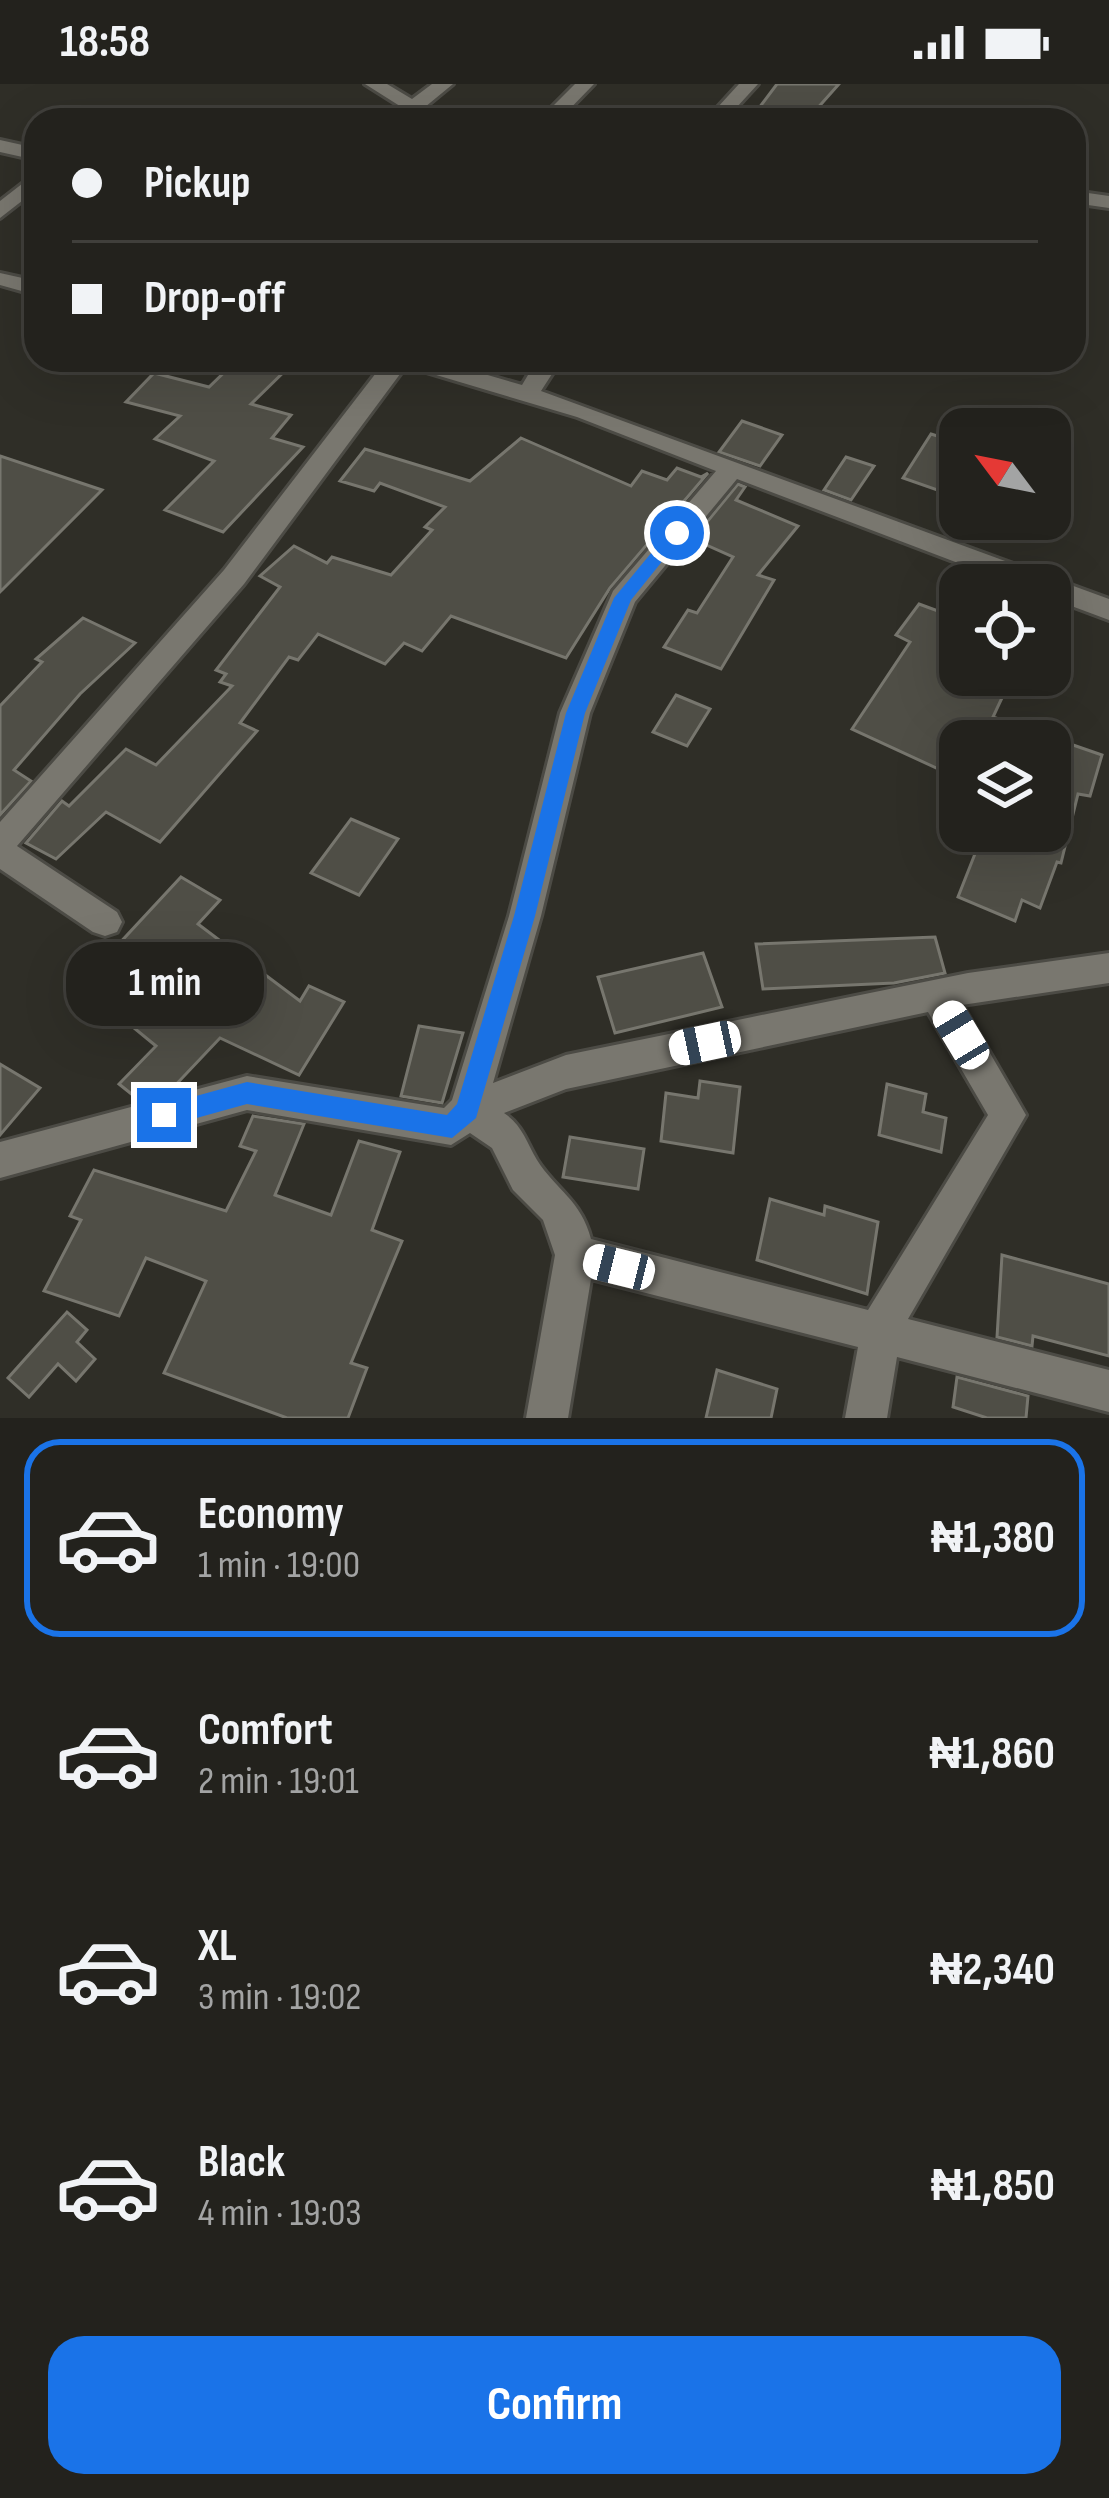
<!DOCTYPE html>
<html lang="en">
<head>
<meta charset="utf-8">
<style>
	body { margin:0; font-family:"Sofia Sans Condensed",sans-serif; background:#2b2a26; color:#f1f3f6; height:100vh; display:flex; flex-direction:column; font-size:45px; white-space:nowrap }
	* { box-sizing:border-box; margin:0 }
	p { font-size:39px; color:#a3a4a4 }
	.icon { flex:none; width:66px; height:66px; fill:none; stroke:currentColor; stroke-width:2; stroke-linecap:round; stroke-linejoin:round }
	.map { position:relative; height:1334px; overflow:hidden }
	.side { display:flex; flex-direction:column; background:#23221d; flex:1 }
	.side>* { flex:none }
	.banner { position:absolute; left:24px; top:24px; width:1062px; height:264px; border-radius:36px; box-shadow:0 12px 48px #0002,0 0 0 3px #403f3b; display:grid; align-content:center; height:264px; padding:0 48px; background:#23221d }
	.needle { width:78px; rotate:302deg }
	.controls { position:absolute; left:939px; top:324px; display:grid; gap:24px }
	.controls a { display:grid; place-items:center; width:132px; height:132px; border-radius:24px; background:#23221d; box-shadow:0 12px 48px #0002,0 0 0 3px #403f3b; font-size:60px }
	.end { position:absolute; width:54px; height:54px; margin:-27px; border:15px solid #1a73e8; background:#fff; box-shadow:0 0 0 6px #fff }
	.from { border-radius:50% }
	.bubble { position:absolute; height:84px; border-radius:36px; background:#23221d; box-shadow:0 12px 48px #0002,0 0 0 3px #403f3b; font-size:39px; font-weight:700; line-height:84px; text-align:center }
	.car { position:absolute; width:36px; height:72px; margin:-36px -18px; border-radius:15px; box-shadow:0 0 9px 3px #0007; background:linear-gradient(#fff 24%,#345 0 40%,#fff 0 76%,#345 0 86%,#fff 0) }
	.banner b { display:flex; align-items:center; gap:42px; height:114px; font-size:45px }
	.banner b+b { border-top:3px solid #403f3b }
	.banner i { width:30px; height:30px; background:#f1f3f6 }
	ul { padding:21px 0 0; list-style:none }
	li { display:flex; align-items:center; gap:36px; height:198px; margin:0 24px 18px; padding:0 24px; border:6px solid transparent; border-radius:36px }
	li div { flex:1 }
	li b { display:block; font-size:45px }
	li em { font-style:normal; font-weight:700 }
	li.on { border-color:#1a73e8 }
	li>.icon { width:108px; height:108px; stroke-width:1.5 }
	.button { display:flex; gap:24px; margin-top:auto; padding:24px 48px }
	.button a { flex:1; height:138px; border-radius:36px; background:#1a73e8; color:#fff; font-size:48px; font-weight:700; line-height:138px; text-align:center }
	.status { display:flex; justify-content:space-between; align-items:center; height:84px; padding:0 60px; background:#23221d; direction:ltr }
	.status svg { height:33px; fill:currentColor }
	.map>svg:first-child { display:block }
	.building { fill:#4f4e46; stroke:#77766e; stroke-width:3 }
	.lines { fill:none; stroke-linecap:round; stroke-linejoin:round }
	.minor-casing { stroke:#4c4b45; stroke-width:6 }
	.minor { fill:#79776f; fill-rule:evenodd }
	.route { fill:#1a73e8 }
</style>
</head>
<body>
<div class="status"><b>18:58</b><svg viewBox="0 0 49 12"><path d="M0 12V9h3v3zM5 12V6h3v6zM10 12V3h3v9zM15 12V0h3v12zM26 1h20v11H26zM47 4h2v5h-2z"/></svg></div>
<div class="map">
<svg width="1109" height="1334" viewBox="0 0 1109 1334">
	<rect width="100%" height="100%" fill="#2f2e27"/>
	<g class="building">
		<path d="M777,0H839L807,36H750Z"/>
		<path d="M237,276H296L251,320L291,331L272,354L303,363L223,448L165,426L214,377L155,355L180,332L126,318L154,289L209,303Z"/>
		<path d="M742,337L782,351L760,382L719,368Z"/>
		<path d="M931,350L960,359V414L903,394Z"/>
		<path d="M521,354L631,402L642,387L667,396L677,384L701,393L708,389L610,504L566,574L451,532L422,567L404,559L385,580L318,550L298,576L289,573L240,639L257,647L160,758L106,728L56,775L26,759L62,717L69,722L126,665L156,681L232,602L220,598L226,590L216,586L280,503L260,492L294,462L327,479L332,473L391,491L432,446L425,443L445,423L380,399L374,407L340,397L365,365L470,397Z"/>
		<path d="M0,372L102,406L0,508Z"/>
		<path d="M846,373L874,382L851,416L824,406Z"/>
		<path d="M738,400L745,403L736,416L798,442L758,491L774,496L721,585L664,563L688,526L697,529L733,473L693,455Z"/>
		<path d="M919,520L960,535V591H981L1008,601L993,633L1047,652L1046,657H960V695L852,645L910,558L896,551Z"/>
		<path d="M83,534L135,559L80,610L14,686L31,697L0,731V622L42,578L36,575Z"/>
		<path d="M676,611L710,625L687,662L653,648Z"/>
		<path d="M1050,653L1102,671L1090,712L1078,710L1061,779L1057,778L1040,824L1022,816L1015,837L958,813L984,747H1050Z"/>
		<path d="M351,735L398,755L359,811L311,789Z"/>
		<path d="M181,793L220,816L198,840L300,917L309,902L344,918L299,991L220,954L168,1009L139,1016L119,1000L156,962L123,935L167,894L116,863Z"/>
		<path d="M935,853L945,889L894,899L763,905L756,860Z"/>
		<path d="M703,869L722,923L615,949L598,893Z"/>
		<path d="M419,942L463,949L442,1019L401,1012Z"/>
		<path d="M0,980L40,1004L0,1051Z"/>
		<path d="M700,997L740,1003L733,1069L661,1057L666,1009L698,1014Z"/>
		<path d="M887,1000L926,1010L923,1028L946,1034L941,1068L879,1051Z"/>
		<path d="M253,1032L304,1040L275,1111L331,1131L359,1057L400,1068L372,1146L402,1157L351,1279L367,1284L348,1334H287L164,1289L206,1197L146,1174L119,1232L44,1207L81,1136L70,1132L94,1086L226,1127L256,1067L240,1062Z"/>
		<path d="M570,1053L644,1065L638,1105L563,1093Z"/>
		<path d="M770,1115L824,1131L825,1122L878,1138L867,1210L757,1176Z"/>
		<path d="M1002,1171L1109,1200V1272L1033,1252L1032,1262L997,1253Z"/>
		<path d="M67,1228L87,1246L77,1258L95,1275L76,1297L58,1280L29,1313L8,1294Z"/>
		<path d="M717,1286L777,1305L771,1334H706Z"/>
		<path d="M957,1293L1028,1312L1026,1334H987L953,1323Z"/>
	</g>
	<g class="lines">
		<g class="minor-casing">
			<g id="minor">
				<path d="M365,0H387L412,15L432,0H453L425,23L444,36H422Z"/>
				<path d="M575,0H594L559,36H539Z"/>
				<path d="M739,0H758L725,36H706Z"/>
				<path d="M0,56L36,64V76L0,68Z"/>
				<path d="M36,89V106L0,134V117Z"/>
				<path d="M1074,107L1109,112V124L1074,119Z"/>
				<path d="M0,189L36,197V211L0,201Z"/>
				<path d="M386,276H436L522,301L537,276H561L541,307L1109,515V536L1050,514V501H1016L737,395L635,518L590,629L541,832L493,999L566,971L968,889L1109,869V899L962,921L1026,1031L908,1235L1109,1286V1328L897,1273L887,1334H845L858,1263L591,1195L568,1334H526L555,1171L543,1136L513,1106L492,1064L470,1049L451,1061L247,1026L0,1094V1058L247,992L444,1024L452,1016L509,832L560,629L613,507L716,387L577,333L406,282L244,500L17,762L117,828L122,838L117,848L105,852L93,848L0,785V738L224,486ZM928,928L988,1031L868,1226L591,1155C581,1116 556,1106 537,1076C526,1057 522,1041 504,1029L566,1005Z"/>
			</g>
		</g>
		<use href="#minor" class="minor"/>
	</g>
	<path class="route" d="M671,445L685,449L631,516L585,629L535,832L476,1034L452,1054L247,1020L164,1043L156,1039V1023L247,998L447,1031L457,1020L514,832L566,629L614,514Z"/>
</svg>
<div class="controls">
<a><svg class="needle" viewBox="-14 -14 28 28"><path d="M0-13l5 13h-10z" fill="#e53935"/><path d="M0 13l5-13h-10z" fill="#a3a4a4"/></svg></a>
<a><svg class="icon" aria-label="locate" viewBox="0 0 24 24"><circle cx="12" cy="12" r="6"/><path d="M12 2v4M12 18v4M2 12h4M18 12h4"/></svg></a>
<a><svg class="icon" aria-label="layers" viewBox="0 0 24 24"><path d="M12 4l9 5-9 5-9-5zM3 14l9 5 9-5"/></svg></a>
</div>
<i class="end from" style="left:677px;top:449px"></i>
<i class="end" style="left:164px;top:1031px"></i>
<div class="bubble" style="left:66px;top:858px;width:198px">1 min</div>
<i class="car" style="left:961px;top:951px;rotate:329deg"></i>
<i class="car" style="left:705px;top:959px;rotate:258deg"></i>
<i class="car" style="left:619px;top:1183px;rotate:284deg"></i>
<div class="banner">
<b><i class="from"></i>Pickup</b>
<b><i></i>Drop-off</b>
</div>
</div>
<section class="side">
<ul>
<li class="on"><svg class="icon" aria-label="car" viewBox="0 0 24 24"><path d="M5 17H2v-5l4-1 3-4h7l3 4 3 1v5h-3M9 17h6M6 11h13"/><circle cx="7" cy="17" r="2"/><circle cx="17" cy="17" r="2"/></svg><div><b>Economy</b><p>1 min · 19:00</p></div><em>₦1,380</em></li>
<li><svg class="icon" aria-label="car" viewBox="0 0 24 24"><path d="M5 17H2v-5l4-1 3-4h7l3 4 3 1v5h-3M9 17h6M6 11h13"/><circle cx="7" cy="17" r="2"/><circle cx="17" cy="17" r="2"/></svg><div><b>Comfort</b><p>2 min · 19:01</p></div><em>₦1,860</em></li>
<li><svg class="icon" aria-label="car" viewBox="0 0 24 24"><path d="M5 17H2v-5l4-1 3-4h7l3 4 3 1v5h-3M9 17h6M6 11h13"/><circle cx="7" cy="17" r="2"/><circle cx="17" cy="17" r="2"/></svg><div><b>XL</b><p>3 min · 19:02</p></div><em>₦2,340</em></li>
<li><svg class="icon" aria-label="car" viewBox="0 0 24 24"><path d="M5 17H2v-5l4-1 3-4h7l3 4 3 1v5h-3M9 17h6M6 11h13"/><circle cx="7" cy="17" r="2"/><circle cx="17" cy="17" r="2"/></svg><div><b>Black</b><p>4 min · 19:03</p></div><em>₦1,850</em></li>
</ul>
<div class="button"><a>Confirm</a></div>
</section>
</body>
</html>
